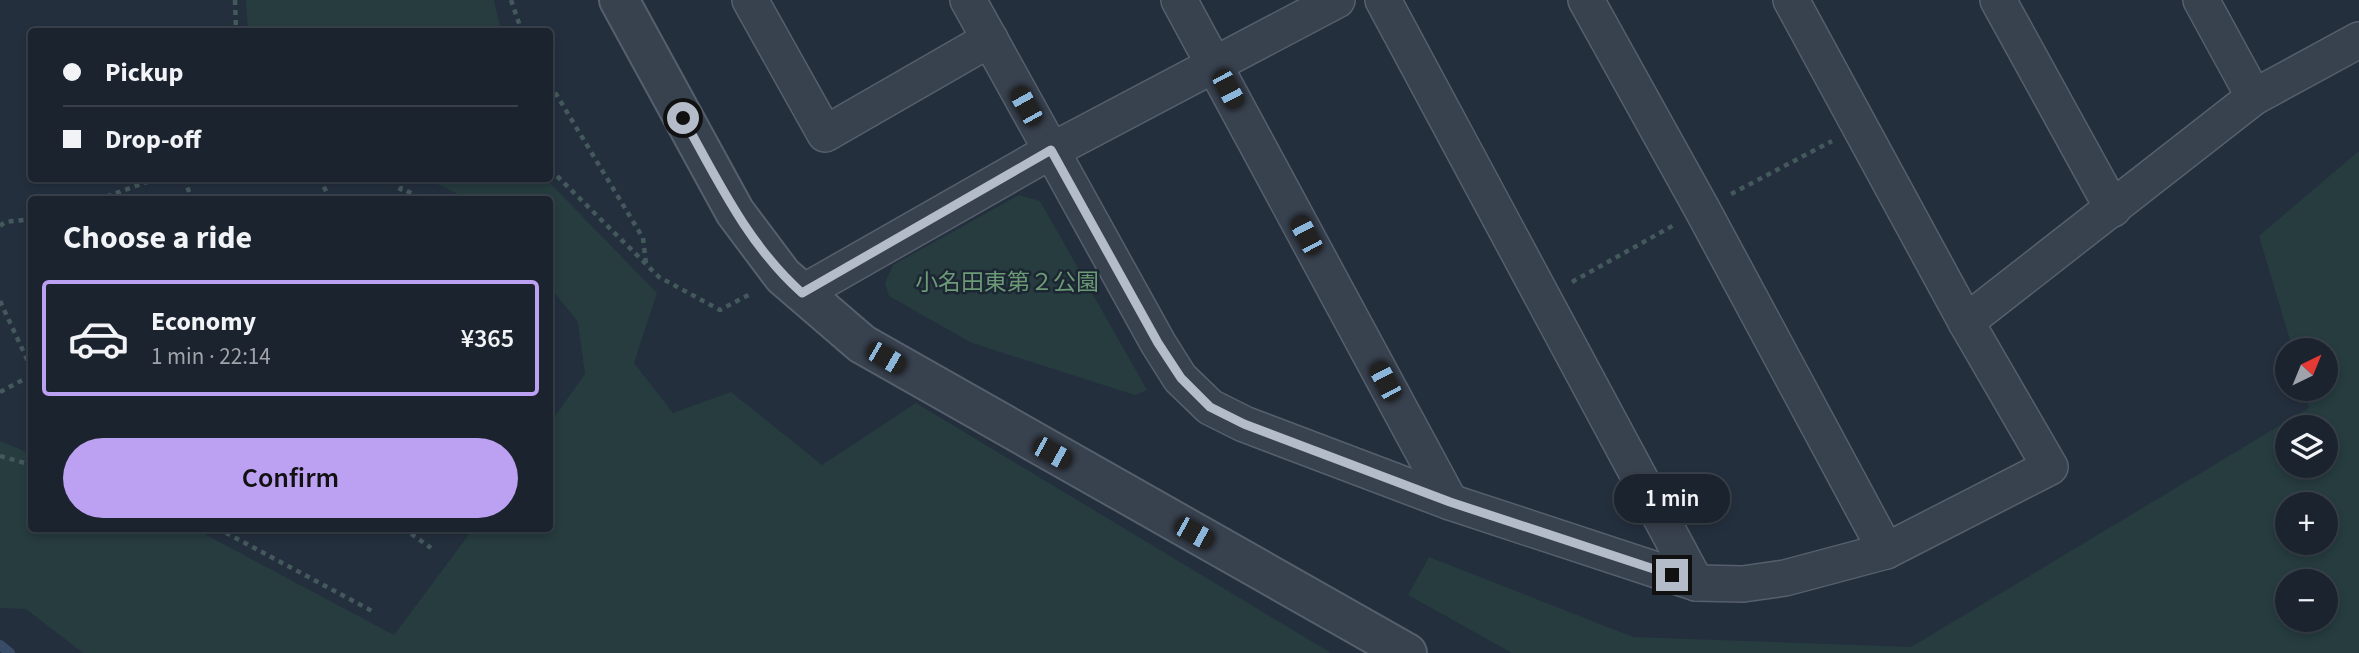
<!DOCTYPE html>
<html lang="en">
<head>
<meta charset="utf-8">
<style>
	body { margin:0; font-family:"Source Sans 3","Noto Sans JP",sans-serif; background:#282f3a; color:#f1f3f6; height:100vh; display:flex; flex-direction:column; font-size:26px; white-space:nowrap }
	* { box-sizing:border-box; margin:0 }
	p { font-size:23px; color:#a0a4aa }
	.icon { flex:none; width:38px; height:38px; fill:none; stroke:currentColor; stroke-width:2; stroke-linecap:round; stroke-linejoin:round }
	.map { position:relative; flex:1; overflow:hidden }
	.sheet { position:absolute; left:28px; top:196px; width:525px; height:336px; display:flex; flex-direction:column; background:#1b232e; border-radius:7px; box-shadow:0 4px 10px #0003,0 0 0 2px #39404a }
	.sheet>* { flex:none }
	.top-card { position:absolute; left:28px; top:28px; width:525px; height:154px; border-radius:7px; box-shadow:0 4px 10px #0003,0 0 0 2px #39404a; display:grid; align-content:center; height:154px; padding:0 35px; background:#1b232e }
	.needle { width:46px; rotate:43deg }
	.tools { position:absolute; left:2275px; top:338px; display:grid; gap:14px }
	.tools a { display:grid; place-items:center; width:63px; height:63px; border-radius:50%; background:#1b232e; box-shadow:0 4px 10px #0003,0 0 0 2px #39404a; font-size:35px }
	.end { position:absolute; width:32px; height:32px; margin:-16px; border:9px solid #b4bcc9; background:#111; box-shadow:0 0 0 4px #111 }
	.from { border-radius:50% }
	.bubble { position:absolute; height:49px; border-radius:24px; background:#1b232e; box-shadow:0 4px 10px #0003,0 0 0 2px #39404a; font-size:23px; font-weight:600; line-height:49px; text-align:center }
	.car { position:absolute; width:21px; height:42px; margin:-21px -10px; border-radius:9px; box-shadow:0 0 5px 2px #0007; background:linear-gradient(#222 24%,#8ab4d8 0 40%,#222 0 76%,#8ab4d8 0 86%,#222 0) }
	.top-card b { display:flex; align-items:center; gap:24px; height:66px; font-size:26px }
	.top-card b+b { border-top:2px solid #39404a }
	.top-card i { width:18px; height:18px; background:#f1f3f6 }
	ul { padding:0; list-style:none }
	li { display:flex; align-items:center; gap:21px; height:116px; margin:0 14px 10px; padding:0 21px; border:4px solid transparent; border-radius:7px }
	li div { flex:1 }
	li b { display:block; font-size:26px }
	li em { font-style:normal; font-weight:600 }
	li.selected { border-color:#bca0f2 }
	li>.icon { width:63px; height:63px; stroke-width:1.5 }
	h2 { padding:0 35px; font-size:32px; line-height:84px }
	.primary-button { display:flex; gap:14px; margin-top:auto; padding:14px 35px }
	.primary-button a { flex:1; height:80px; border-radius:42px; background:#bca0f2; color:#111; font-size:28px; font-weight:600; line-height:80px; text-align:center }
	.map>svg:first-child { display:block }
	.green { fill:#263c3f; fill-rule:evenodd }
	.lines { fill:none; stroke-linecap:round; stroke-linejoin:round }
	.stream { stroke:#394c67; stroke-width:10 }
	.minor-casing { stroke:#565f6c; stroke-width:38 }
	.tertiary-casing { stroke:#565f6c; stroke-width:42 }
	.path { stroke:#44595c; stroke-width:4.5; stroke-dasharray:5 5; stroke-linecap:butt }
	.minor { stroke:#38414e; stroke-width:35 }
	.tertiary { stroke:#38414e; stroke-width:38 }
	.route { stroke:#b4bcc9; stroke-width:9 }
	.labels { text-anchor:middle; stroke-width:5; stroke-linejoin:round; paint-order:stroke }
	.park-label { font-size:23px; fill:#6b9a76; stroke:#1d2633 }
</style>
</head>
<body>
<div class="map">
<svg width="2359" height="653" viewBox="0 0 2359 653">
	<rect width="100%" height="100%" fill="#242f3e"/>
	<g class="green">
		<path d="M246,0H494L501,31H248Z"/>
		<path d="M2359,151V653H1512L1408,595L1429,557L1633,637L1911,647L2309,408L2304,389L2326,388V350H2293L2259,236ZM2287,427H2326V466H2287ZM2287,504H2326V542H2287ZM2287,581H2326V620H2287Z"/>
		<path d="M545,178L657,293L634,363L673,413L731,392L822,465L916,403L1331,653H83L26,609L0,608V441L31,454L32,528L195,529L394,635L473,529L550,528V423L585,374L578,322L550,287V200L468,199L427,179Z"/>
		<path d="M1019,195L1040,201L1147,390L1135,395L972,343L889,296L885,283L893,265Z"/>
	</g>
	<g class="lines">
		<path class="stream" d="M0,645L10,653"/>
		<g class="minor-casing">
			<g id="minor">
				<path d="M750,0L825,134L990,39"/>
				<path d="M968,0L1158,343L1180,378L1210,407L1244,424L1450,502L1696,583L1743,584L1785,578L1886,551L2050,467L1966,322L1791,0"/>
				<path d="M1179,0L1450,502"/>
				<path d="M1383,0L1696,583"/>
				<path d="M1586,0L1702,209L1886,551"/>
				<path d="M1998,0L2113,209"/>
				<path d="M2201,0L2254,97"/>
				<path d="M802,293L1051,151L1337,0"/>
				<path d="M1966,322L2254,97L2359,40"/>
			</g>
		</g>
		<g class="tertiary-casing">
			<path id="tertiary" d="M619,0L735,212L783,276L862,344L1407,653"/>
		</g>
		<g class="path">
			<path d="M235,0L236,32"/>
			<path d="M511,0L522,32"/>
			<path d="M550,84L643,238L646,264"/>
			<path d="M550,169L659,277L720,310L752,293"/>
			<path d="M184,178L192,200"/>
			<path d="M319,178L331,200"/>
			<path d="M1731,194L1832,141"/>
			<path d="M97,200L158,178"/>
			<path d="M395,200L401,188L425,200"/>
			<path d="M0,226L5,222L32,219"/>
			<path d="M1572,282L1674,225"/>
			<path d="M0,301L32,370"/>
			<path d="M0,392L32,375"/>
			<path d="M0,456L32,465"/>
			<path d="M217,528L372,611"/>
			<path d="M403,528L431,548"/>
		</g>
		<use href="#minor" class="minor"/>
		<use href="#tertiary" class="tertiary"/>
	</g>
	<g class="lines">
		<path class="route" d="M683,118C717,179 748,245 802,293L1051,150L1158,343L1181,378L1210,407L1244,424L1450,502L1672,575"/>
	</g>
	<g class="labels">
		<g class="park-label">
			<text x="1007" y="290">小名田東第２公園</text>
		</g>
	</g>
</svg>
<div class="tools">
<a><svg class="needle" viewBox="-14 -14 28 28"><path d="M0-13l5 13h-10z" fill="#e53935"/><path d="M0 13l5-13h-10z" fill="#a0a4aa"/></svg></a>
<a><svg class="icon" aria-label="layers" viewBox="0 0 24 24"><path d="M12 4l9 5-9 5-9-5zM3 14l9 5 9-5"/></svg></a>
<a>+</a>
<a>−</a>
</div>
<i class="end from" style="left:683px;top:118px"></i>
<i class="end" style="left:1672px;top:575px"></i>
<div class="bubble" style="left:1614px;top:474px;width:116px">1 min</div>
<i class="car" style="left:1228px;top:89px;rotate:152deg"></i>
<i class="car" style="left:1026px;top:106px;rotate:331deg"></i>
<i class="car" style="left:1306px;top:235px;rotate:332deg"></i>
<i class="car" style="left:886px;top:358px;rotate:120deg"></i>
<i class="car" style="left:1385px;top:381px;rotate:332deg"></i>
<i class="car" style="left:1052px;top:453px;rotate:119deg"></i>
<i class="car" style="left:1194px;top:533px;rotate:119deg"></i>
<div class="top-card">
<b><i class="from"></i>Pickup</b>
<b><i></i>Drop-off</b>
</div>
<section class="sheet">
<h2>Choose a ride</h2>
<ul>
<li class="selected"><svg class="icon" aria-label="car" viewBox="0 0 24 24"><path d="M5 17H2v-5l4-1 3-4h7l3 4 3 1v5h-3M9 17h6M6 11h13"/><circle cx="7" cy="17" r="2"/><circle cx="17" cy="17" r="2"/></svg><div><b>Economy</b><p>1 min · 22:14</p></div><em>¥365</em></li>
</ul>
<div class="primary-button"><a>Confirm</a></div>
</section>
</div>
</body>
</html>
